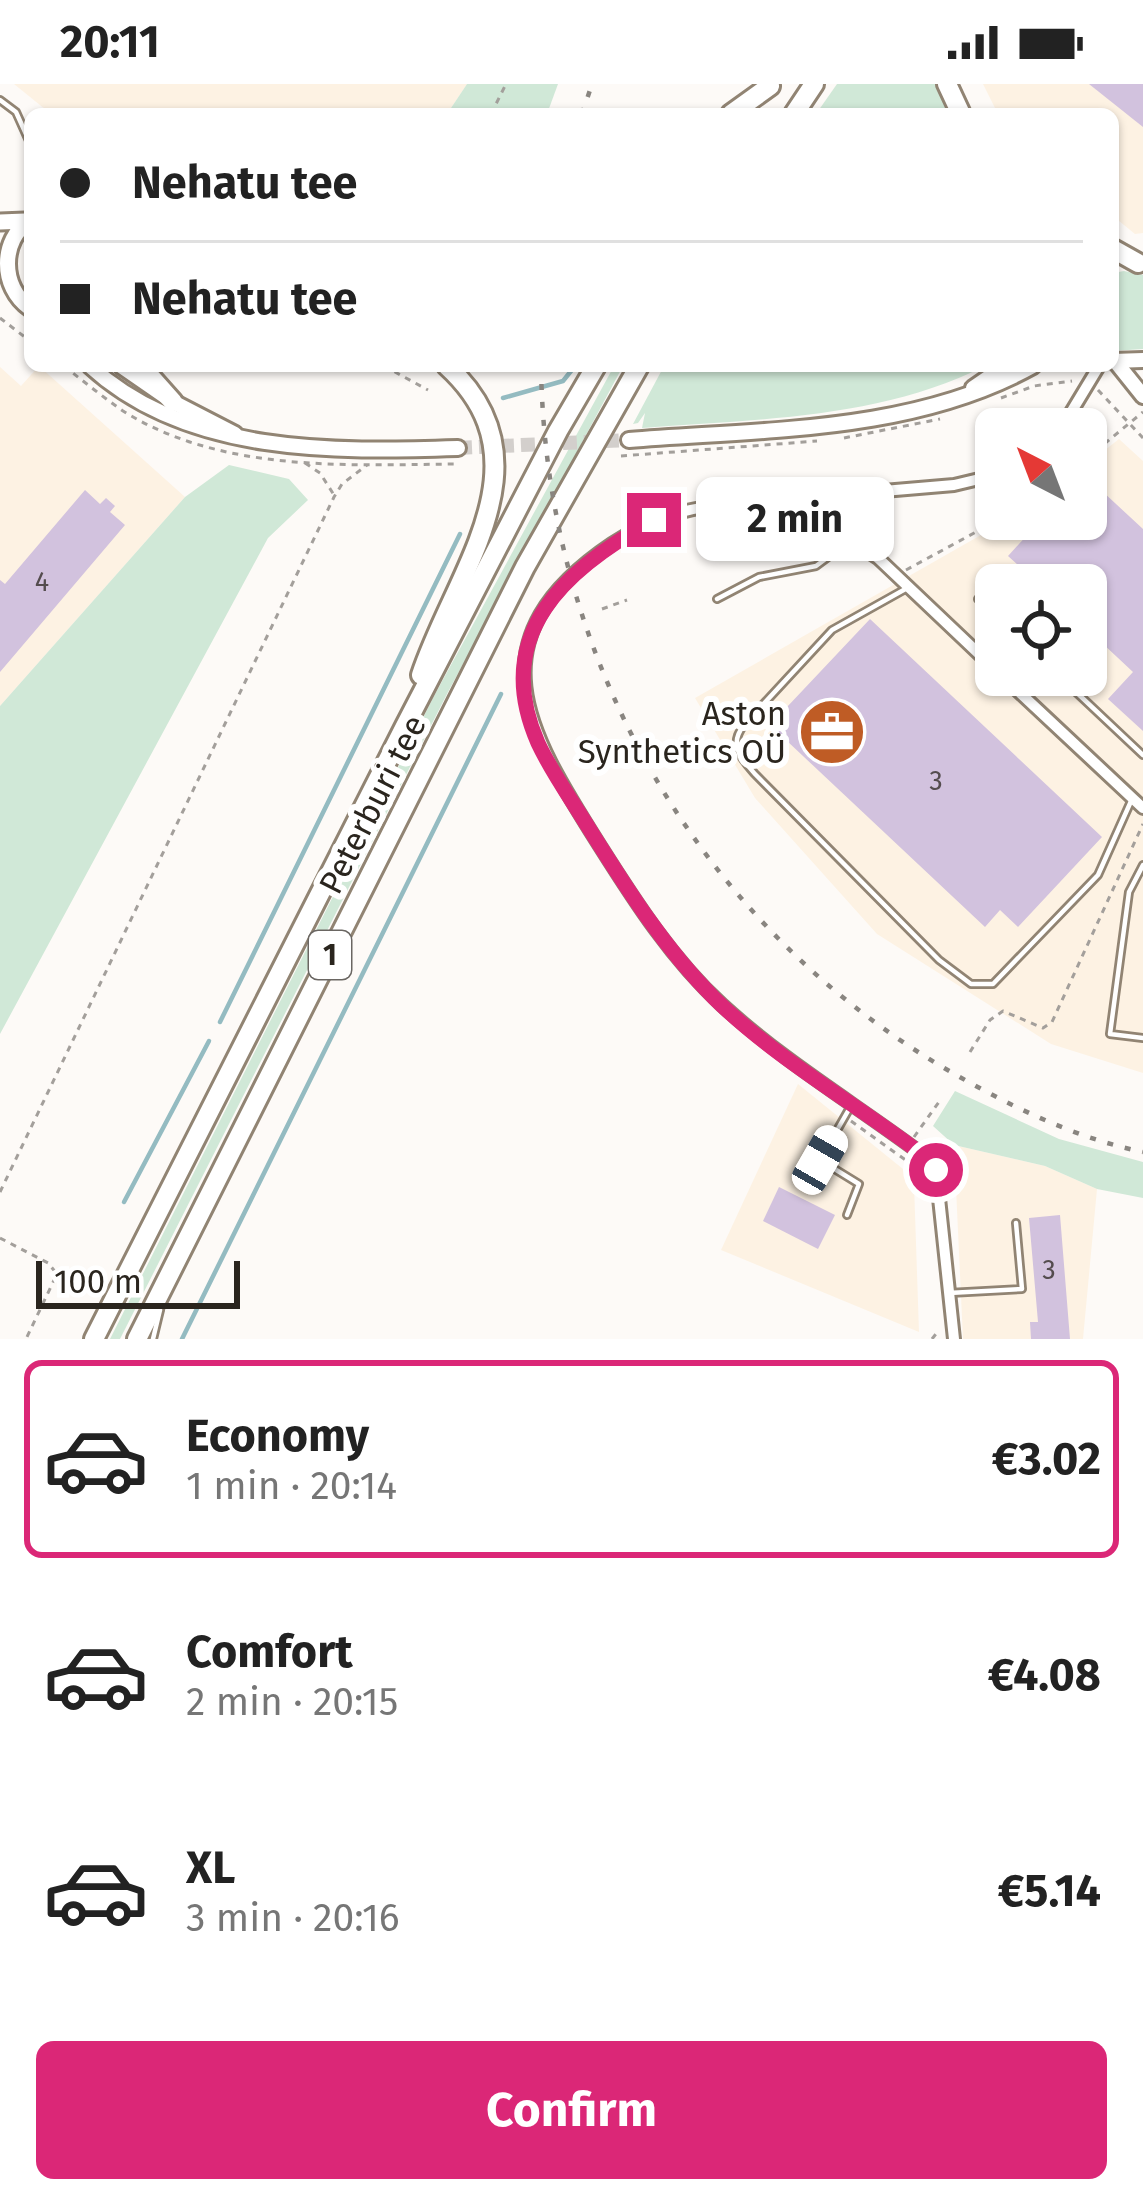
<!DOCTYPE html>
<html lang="en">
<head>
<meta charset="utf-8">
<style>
	body { margin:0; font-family:"Fira Sans",sans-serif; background:#f6f6f6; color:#222; height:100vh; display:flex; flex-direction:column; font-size:45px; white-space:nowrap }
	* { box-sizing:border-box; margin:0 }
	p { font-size:39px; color:#767676 }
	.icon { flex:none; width:66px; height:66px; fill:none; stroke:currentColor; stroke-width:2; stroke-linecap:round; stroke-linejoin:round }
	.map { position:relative; height:1255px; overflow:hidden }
	.drawer { display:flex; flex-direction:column; background:#fff; flex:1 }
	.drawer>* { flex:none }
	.hud { position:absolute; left:24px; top:24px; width:1095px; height:264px; border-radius:18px; box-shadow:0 3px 9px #0004; display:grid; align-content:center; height:264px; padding:0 36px; background:#fff }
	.needle { width:78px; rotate:318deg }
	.fabs { position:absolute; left:975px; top:324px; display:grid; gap:24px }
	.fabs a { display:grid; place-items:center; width:132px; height:132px; border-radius:18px; background:#fff; box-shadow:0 3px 9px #0004; font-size:60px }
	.scale { position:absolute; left:36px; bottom:30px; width:204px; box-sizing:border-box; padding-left:12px; border:6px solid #2a251e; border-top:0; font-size:33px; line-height:42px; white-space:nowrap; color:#2a251e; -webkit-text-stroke:9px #fff; paint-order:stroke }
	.end { position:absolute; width:54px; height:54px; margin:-27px; border:15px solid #db2777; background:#fff; box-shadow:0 0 0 6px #fff }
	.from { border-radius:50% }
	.bubble { position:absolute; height:84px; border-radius:18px; background:#fff; box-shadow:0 3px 9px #0004; font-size:39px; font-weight:700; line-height:84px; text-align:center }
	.car { position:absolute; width:36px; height:72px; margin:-36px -18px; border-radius:15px; box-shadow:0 0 9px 3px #0007; background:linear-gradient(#fff 24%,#345 0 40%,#fff 0 76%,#345 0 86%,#fff 0) }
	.hud b { display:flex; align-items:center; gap:42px; height:114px; font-size:45px }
	.hud b+b { border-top:3px solid #e0e0e0 }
	.hud i { width:30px; height:30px; background:#222 }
	ul { padding:21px 0 0; list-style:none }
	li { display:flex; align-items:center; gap:36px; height:198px; margin:0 24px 18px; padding:0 12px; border:6px solid transparent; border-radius:18px }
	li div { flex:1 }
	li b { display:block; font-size:45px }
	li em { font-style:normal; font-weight:700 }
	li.active { border-color:#db2777 }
	li>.icon { width:108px; height:108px; stroke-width:1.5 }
	.action { display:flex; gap:24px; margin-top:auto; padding:24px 36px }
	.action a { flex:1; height:138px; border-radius:18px; background:#db2777; color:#fff; font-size:48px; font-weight:700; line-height:138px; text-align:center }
	.status { display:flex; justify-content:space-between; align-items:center; height:84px; padding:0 60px; background:#fff; direction:ltr }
	.status svg { height:33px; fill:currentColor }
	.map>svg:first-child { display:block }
	.built { fill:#fdf2e3; fill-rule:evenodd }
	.green { fill:#d0e8d7 }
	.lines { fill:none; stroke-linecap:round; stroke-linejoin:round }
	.stream { stroke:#94bbc1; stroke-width:4.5 }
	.building { fill:#d2c2de }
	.tertiary-tunnel { stroke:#d3cfcc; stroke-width:14; stroke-dasharray:14 7; stroke-linecap:butt }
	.service-casing { stroke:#918473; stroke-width:10 }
	.minor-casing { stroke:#918473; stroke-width:16 }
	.tertiary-casing { stroke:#918473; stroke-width:20 }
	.secondary-casing { stroke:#918473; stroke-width:21 }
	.trunk-casing { stroke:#918473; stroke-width:24 }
	.path { stroke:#a39f9b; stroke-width:3; stroke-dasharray:6 6; stroke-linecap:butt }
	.service { stroke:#fff; stroke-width:4.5 }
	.minor { stroke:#fff; stroke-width:10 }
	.tertiary { stroke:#fff; stroke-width:14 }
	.secondary { stroke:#fff; stroke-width:15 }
	.trunk { stroke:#fff; stroke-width:18 }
	.rail { stroke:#898580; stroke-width:4.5; stroke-dasharray:6 12; stroke-linecap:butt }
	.route { stroke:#db2777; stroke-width:15 }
	.labels { text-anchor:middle; stroke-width:12; stroke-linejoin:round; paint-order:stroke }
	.number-label { font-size:27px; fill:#544c4e }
	.shield { fill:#fff; stroke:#6a6662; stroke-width:3 }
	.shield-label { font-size:30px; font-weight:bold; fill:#2a251e }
	.poi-label { font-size:33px; fill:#2a251e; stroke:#fff; text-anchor:end }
	.street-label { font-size:33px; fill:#2a251e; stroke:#fff }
</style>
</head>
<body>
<div class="status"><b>20:11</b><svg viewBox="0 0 49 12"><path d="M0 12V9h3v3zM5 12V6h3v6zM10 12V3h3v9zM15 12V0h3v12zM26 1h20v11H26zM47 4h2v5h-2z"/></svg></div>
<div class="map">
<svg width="1143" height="1255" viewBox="0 0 1143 1255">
	<rect width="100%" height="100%" fill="#fdfaf7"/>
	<g class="built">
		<path d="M14,0H467L447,30H51Z"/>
		<path d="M983,0H1143V149L1135,150L1113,132V30H998Z"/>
		<path d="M39,282L185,413L0,622V283L21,302Z"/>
		<path d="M1119,355L1143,377V989L1051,960L877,850L755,714L695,614L1009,435H1086V381ZM996,501H1086V591H996Z"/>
		<path d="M798,1000L903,1085L914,1100L919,1248L721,1166Z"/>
		<path d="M954,1061L1045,1082L1097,1105L1083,1255H963Z"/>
	</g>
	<g class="green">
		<path d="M467,0H558L547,30H447Z"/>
		<path d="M837,0H937L950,30H816Z"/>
		<path d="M1124,187L1143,191V265L1113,267V189Z"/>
		<path d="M614,282H623L448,608L120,1255H110L434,612Z"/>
		<path d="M664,282H985C880,335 757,335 642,344L645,329L638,339L633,340Z"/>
		<path d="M229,381L289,395L308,416L268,454L0,950V622L185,413Z"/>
		<path d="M955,1007L1059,1055L1143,1078V1114L1097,1105L1045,1082L954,1061L933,1042Z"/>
	</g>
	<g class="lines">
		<g class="stream">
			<path d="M503,314L563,297L575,282"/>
			<path d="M220,938L460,450"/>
			<path d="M124,1118L209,957"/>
			<path d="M182,1255L501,610"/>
		</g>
	</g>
	<g class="building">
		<path d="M1089,0H1143V43Z"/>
		<path d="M85,406L100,420L106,414L115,422L110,428L125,441L0,588V496L5,500Z"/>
		<path d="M1102,407L1143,445V647L1108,615L1133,588L1086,544V501H1040L1008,472L1042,435L1060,451L1075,435H1086V423Z"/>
		<path d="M870,535L1102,753L1018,843L1000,826L985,843L770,641Z"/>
		<path d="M779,1103L835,1131L818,1165L763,1137Z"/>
		<path d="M1060,1131L1070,1255H1031L1030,1238H1038L1029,1134Z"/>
	</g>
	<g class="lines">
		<path class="tertiary-tunnel" d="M458,364L629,356"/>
		<g class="service-casing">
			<g id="service">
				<path d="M0,16L16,28L30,59"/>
				<path d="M909,503L832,546L744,641C728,661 741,674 755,690L939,876L971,900H993L1098,791L1132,715"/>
				<path d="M717,515L759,493L816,482L847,459"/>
				<path d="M978,515L996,532"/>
				<path d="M1058,591L1143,671"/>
				<path d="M1143,781L1129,808L1110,950L1143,954"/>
				<path d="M847,1131L859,1100L820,1076L852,1020"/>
				<path d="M949,1209L1022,1205L1016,1139"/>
				<path d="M153,1255L160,1226"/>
			</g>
		</g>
		<g class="minor-casing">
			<g id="minor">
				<path d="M1061,345L1099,282"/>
				<path d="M828,441L878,474L996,586"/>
				<path d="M1001,591L1143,724"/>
				<path d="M954,1255L936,1086L919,1068C853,1019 782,976 722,921C672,875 636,819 600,762C526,645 471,555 612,460C681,414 752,410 828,441L860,409L954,401L996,391"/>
			</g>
		</g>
		<g class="tertiary-casing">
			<g id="tertiary">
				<path d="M1113,277L1143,276"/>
				<path d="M1115,277L1143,312"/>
				<path d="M90,282C187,371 334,368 458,364"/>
				<path d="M121,282L173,318L235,350"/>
				<path d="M973,304L1005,282"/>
				<path d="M629,356C764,345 912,349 1033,282"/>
			</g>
		</g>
		<g class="secondary-casing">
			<g id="secondary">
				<path d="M30,136C0,156 0,203 30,224"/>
				<path d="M0,138L25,137"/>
			</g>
		</g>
		<g class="trunk-casing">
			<g id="trunk">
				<path d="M947,0L961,30"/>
				<path d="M731,30L770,2"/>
				<path d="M794,30L814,0"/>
				<path d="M1113,165L1138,179"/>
				<path d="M141,282L173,318"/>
				<path d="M421,591C455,488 552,378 447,282"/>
				<path d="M94,1255L405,642L558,347L596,282"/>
				<path d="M137,1255L525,483L639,282"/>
			</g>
		</g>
		<g class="path">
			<path d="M491,30L506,0"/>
			<path d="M0,234L30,257"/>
			<path d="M64,282C83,297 103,313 123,327C222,389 347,381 459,380"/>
			<path d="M384,282L428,306"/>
			<path d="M1098,306L1143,354"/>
			<path d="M1001,314L1034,302L1072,297"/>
			<path d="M844,354L940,335"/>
			<path d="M621,372L817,357"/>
			<path d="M1086,375L1143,328"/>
			<path d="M305,379L320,389L334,411"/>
			<path d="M906,486L1000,435"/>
			<path d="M602,525L627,516"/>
			<path d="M970,968L990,936L1003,927L1043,944L1052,938L1143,740"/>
			<path d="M851,1037L897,1070"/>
			<path d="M914,1053L941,1015"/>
			<path d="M900,1072L918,1085"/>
			<path d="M0,1108L334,413L342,400L367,381"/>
			<path d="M0,1154L48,1179L57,1190L26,1255"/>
			<path d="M932,1255L939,1246"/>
		</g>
		<use href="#service" class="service"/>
		<use href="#minor" class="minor"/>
		<use href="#tertiary" class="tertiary"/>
		<use href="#secondary" class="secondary"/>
		<use href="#trunk" class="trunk"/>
		<g class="rail">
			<path d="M582,30L592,0"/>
			<path d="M541,282C545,573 698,842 951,988C1010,1022 1075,1054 1143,1068"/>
		</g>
	</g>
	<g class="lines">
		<path class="route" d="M654,436C566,484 490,550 538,659C551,687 569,712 585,738C624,800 662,862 714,914C774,973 851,1017 919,1068L936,1086"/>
	</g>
	<defs>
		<g id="office-disc" transform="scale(3.45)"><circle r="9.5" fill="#bf5c25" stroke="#fff"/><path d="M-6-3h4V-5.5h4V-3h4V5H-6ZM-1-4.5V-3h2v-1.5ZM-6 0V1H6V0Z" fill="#fff"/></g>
	</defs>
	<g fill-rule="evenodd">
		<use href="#office-disc" x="832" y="648"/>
	</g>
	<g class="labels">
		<g class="number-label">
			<text x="42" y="507">4</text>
			<text x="936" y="706">3</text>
			<text x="1049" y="1195">3</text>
		</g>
		<rect class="shield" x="309" y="847" width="42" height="48" rx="9"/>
		<g class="shield-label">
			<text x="330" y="881">1</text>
		</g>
		<g class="poi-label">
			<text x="786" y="641">Aston<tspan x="786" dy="38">Synthetics OÜ</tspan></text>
		</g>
		<g class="street-label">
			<text transform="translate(372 720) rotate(-63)" y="12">Peterburi tee</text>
		</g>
	</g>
</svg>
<div class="fabs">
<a><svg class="needle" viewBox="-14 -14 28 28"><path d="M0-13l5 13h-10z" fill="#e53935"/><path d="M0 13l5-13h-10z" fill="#767676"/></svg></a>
<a><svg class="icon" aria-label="locate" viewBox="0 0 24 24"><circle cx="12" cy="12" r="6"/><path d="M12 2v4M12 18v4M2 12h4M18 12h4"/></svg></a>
</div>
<div class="scale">100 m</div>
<i class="end from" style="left:936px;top:1086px"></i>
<i class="end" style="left:654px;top:436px"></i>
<div class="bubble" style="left:696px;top:393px;width:198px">2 min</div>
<i class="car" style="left:820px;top:1076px;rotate:30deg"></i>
<div class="hud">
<b><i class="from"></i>Nehatu tee</b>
<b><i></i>Nehatu tee</b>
</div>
</div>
<section class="drawer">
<ul>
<li class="active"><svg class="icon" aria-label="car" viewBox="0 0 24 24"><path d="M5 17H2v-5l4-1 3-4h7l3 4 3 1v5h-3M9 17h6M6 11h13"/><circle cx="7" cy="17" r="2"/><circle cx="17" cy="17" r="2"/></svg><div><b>Economy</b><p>1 min · 20:14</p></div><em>€3.02</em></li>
<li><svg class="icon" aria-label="car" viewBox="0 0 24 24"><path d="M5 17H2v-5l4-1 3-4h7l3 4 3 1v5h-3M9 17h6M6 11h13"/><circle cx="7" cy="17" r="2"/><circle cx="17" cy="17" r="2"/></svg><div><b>Comfort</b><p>2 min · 20:15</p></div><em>€4.08</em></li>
<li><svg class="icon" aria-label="car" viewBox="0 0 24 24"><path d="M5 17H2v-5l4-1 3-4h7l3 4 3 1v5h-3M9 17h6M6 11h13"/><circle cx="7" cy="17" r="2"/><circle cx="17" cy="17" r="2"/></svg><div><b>XL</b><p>3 min · 20:16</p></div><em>€5.14</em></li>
</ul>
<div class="action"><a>Confirm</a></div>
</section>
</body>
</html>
